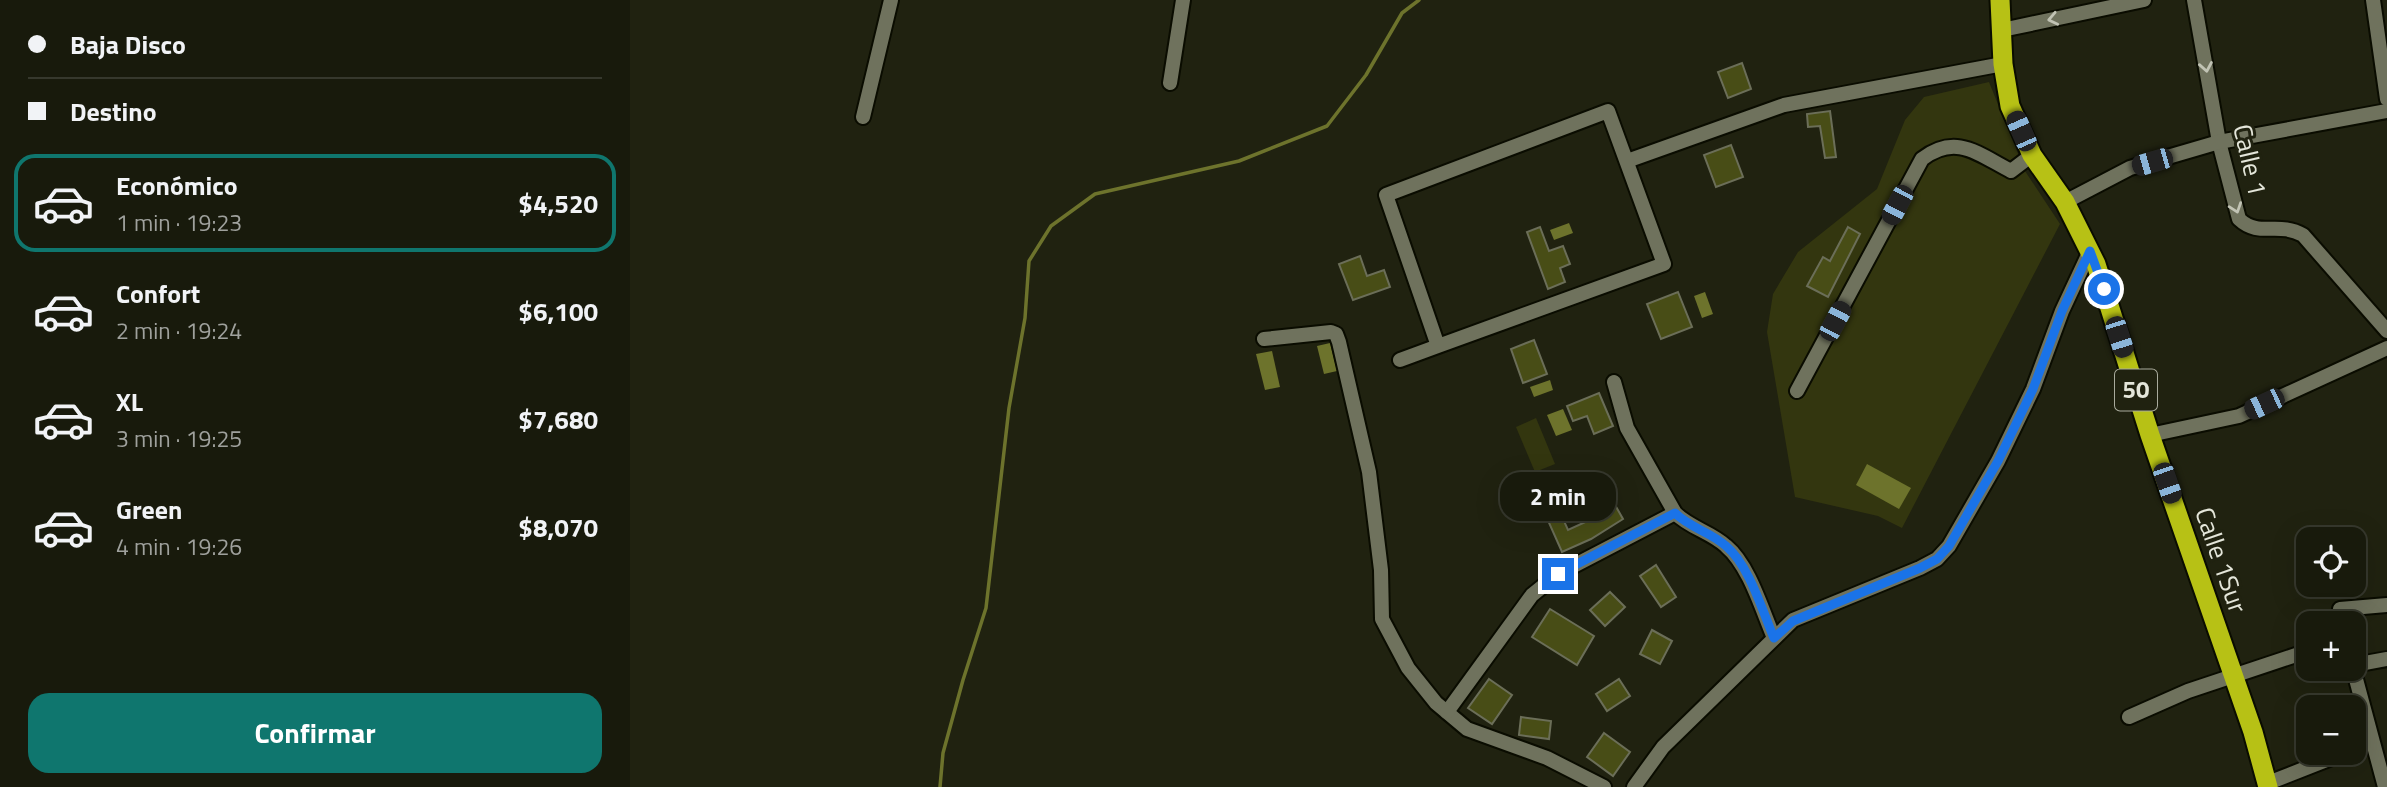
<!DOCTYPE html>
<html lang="es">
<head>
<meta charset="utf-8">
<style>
	body { margin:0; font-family:"Titillium Web",sans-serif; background:#25271a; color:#f1f3f6; height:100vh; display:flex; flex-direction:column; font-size:26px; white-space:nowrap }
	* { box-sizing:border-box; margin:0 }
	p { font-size:23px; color:#9fa19d }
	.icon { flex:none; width:38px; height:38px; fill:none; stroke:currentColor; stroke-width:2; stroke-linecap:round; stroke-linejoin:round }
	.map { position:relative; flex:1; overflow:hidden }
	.drawer { display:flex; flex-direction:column; background:#181a0c; width:630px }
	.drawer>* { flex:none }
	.banner { display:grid; align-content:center; height:154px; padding:0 28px; background:#181a0c }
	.fabs { position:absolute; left:1666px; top:527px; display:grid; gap:14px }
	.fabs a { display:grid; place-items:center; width:70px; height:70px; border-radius:14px; background:#181a0c; box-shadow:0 7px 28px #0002,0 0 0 2px #36382d; font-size:35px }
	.end { position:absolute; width:32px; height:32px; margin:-16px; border:9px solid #1a73e8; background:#fff; box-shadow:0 0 0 4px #fff }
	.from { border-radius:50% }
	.bubble { position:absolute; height:49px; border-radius:21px; background:#181a0c; box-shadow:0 7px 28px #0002,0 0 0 2px #36382d; font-size:23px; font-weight:700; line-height:49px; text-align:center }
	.car { position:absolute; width:21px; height:42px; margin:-21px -10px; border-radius:9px; box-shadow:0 0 5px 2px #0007; background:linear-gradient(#222 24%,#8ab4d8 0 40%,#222 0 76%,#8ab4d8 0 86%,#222 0) }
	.banner b { display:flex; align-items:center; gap:24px; height:66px; font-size:26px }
	.banner b+b { border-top:2px solid #36382d }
	.banner i { width:18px; height:18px; background:#f1f3f6 }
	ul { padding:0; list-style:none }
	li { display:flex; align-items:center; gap:21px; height:98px; margin:0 14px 10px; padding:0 14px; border:4px solid transparent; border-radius:21px }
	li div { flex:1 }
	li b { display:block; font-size:26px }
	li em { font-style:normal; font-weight:700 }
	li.active { border-color:#0f766e }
	li>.icon { width:63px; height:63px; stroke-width:1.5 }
	.button { display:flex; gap:14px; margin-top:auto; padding:14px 28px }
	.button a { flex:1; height:80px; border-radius:21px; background:#0f766e; color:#fff; font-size:28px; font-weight:700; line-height:80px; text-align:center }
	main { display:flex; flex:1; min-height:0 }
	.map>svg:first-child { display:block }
	.green { fill:#33360f }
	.water { fill:#6d732c }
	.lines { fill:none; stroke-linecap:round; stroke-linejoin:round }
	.stream { stroke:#6d732c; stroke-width:3.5 }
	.building { fill:#484d16; stroke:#6b6e58; stroke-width:2 }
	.minor-casing { stroke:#0a0c00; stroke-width:18 }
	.highway-casing { stroke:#0a0c00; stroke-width:23 }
	.minor { stroke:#6f725d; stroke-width:14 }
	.highway { stroke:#b7c115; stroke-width:19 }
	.oneway { stroke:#c1c3b4 }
	.route { stroke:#1a73e8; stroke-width:9 }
	.labels { text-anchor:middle; stroke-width:6; stroke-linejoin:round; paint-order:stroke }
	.shield { fill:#202210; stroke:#a9ab9d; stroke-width:2 }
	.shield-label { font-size:24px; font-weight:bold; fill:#e4e6da }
	.street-label { font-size:26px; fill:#e4e6da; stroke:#202210 }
</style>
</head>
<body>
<main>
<section class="drawer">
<div class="banner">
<b><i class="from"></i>Baja Disco</b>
<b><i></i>Destino</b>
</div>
<ul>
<li class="active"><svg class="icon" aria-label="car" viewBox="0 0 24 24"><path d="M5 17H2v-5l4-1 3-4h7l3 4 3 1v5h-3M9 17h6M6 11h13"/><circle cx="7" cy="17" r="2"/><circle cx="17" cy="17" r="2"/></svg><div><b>Económico</b><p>1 min · 19:23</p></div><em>$4,520</em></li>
<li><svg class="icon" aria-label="car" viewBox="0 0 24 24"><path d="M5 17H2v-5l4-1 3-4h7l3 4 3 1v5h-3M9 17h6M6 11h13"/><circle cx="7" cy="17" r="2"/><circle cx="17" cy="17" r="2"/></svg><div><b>Confort</b><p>2 min · 19:24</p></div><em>$6,100</em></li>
<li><svg class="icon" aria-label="car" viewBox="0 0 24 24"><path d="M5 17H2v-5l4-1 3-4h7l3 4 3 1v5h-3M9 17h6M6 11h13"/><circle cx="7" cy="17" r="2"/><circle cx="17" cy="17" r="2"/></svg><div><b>XL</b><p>3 min · 19:25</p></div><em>$7,680</em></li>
<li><svg class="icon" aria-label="car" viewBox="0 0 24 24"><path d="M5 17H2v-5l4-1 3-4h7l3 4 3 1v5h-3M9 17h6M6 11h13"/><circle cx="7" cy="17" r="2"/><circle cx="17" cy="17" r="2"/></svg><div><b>Green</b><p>4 min · 19:26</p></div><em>$8,070</em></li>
</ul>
<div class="button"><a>Confirmar</a></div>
</section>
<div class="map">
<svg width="1757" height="787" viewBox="0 0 1757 787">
	<rect width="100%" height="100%" fill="#202210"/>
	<g class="green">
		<path d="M1359,82L1395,171L1430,224L1272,528L1248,516L1165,497L1137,332L1143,294L1168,252L1247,189L1275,120L1294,97Z"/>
		<path d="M906,418L925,464L905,472L886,427Z"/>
	</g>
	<g class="water">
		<path d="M939,223L943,233L924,240L920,230Z"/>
		<path d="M1075,292L1083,314L1072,318L1064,296Z"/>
		<path d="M700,343L707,371L694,374L687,346Z"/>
		<path d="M642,351L650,387L635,390L626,354Z"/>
		<path d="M920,380L923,390L904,397L900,387Z"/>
		<path d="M933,409L942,430L926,436L917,415Z"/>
		<path d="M1237,464L1281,488L1269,509L1226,485Z"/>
	</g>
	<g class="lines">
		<path class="stream" d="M310,787L313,753L333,680L356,608L379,408L395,318L399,261L421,226L465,194L609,161L697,126L736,75L772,13L789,0"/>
	</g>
	<g class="building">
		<path d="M1112,63L1121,89L1098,98L1088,72Z"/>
		<path d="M1200,111L1206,157L1195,158L1190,126L1178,127L1177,114Z"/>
		<path d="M1101,145L1113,177L1086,187L1074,155Z"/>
		<path d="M910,227L919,251L933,246L940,264L930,268L935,282L918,289L897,232Z"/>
		<path d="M1218,227L1230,234L1198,297L1177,286L1193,257L1200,261Z"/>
		<path d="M730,256L737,276L754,270L760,287L723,300L709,264Z"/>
		<path d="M1048,292L1062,327L1031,339L1017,304Z"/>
		<path d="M904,340L917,374L893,383L881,349Z"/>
		<path d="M969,393L983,426L964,434L957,416L943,421L937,406Z"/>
		<path d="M976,489L993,519L961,539L932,552L912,507L925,501L938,530L962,519L953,503Z"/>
		<path d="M1026,565L1046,597L1031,607L1010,576Z"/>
		<path d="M980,592L995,607L975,626L960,610Z"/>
		<path d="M920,609L964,636L947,665L902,637Z"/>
		<path d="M1022,630L1042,641L1030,664L1010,654Z"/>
		<path d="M859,679L882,695L862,724L838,708Z"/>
		<path d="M989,679L1000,696L977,711L966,694Z"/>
		<path d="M891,717L921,721L919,739L889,735Z"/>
		<path d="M974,733L1000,752L983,776L957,757Z"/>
	</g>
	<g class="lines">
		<g class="minor-casing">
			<g id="minor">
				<path d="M1564,0L1589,142L1609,219C1629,238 1648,221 1673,235L1757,331"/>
				<path d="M1743,0L1757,99"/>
				<path d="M1372,30L1514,0"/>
				<path d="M540,83L553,0"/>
				<path d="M233,117L261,0"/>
				<path d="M997,161L1154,105L1373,64"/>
				<path d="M1435,202L1500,168L1589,142L1757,111"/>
				<path d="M634,339L701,332L706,334L709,342L739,472L751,570L752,619L778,668L806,703L837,729L917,758L974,787"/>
				<path d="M770,360L808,346L1034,264L978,111L756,195L808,346"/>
				<path d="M984,382L997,428L1045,513C1060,528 1081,532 1096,546C1119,565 1132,610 1144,638"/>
				<path d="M1167,391L1292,159C1326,133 1348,154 1381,171L1402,155"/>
				<path d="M1520,435L1609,416L1757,348"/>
				<path d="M1713,623L1710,609L1757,605"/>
				<path d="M1724,665L1757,659"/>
				<path d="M1723,668L1755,787"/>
				<path d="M817,712L902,595L928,574L1045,513"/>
				<path d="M1499,717L1558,691L1678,651"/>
				<path d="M1638,783L1717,752"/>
				<path d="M1004,787L1033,747L1163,620L1290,568L1307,559L1319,546L1368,461L1403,389L1432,311L1460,251"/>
			</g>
		</g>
		<g class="highway-casing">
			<path id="highway" d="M1370,0L1373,64L1380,106L1402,155L1435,202L1466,264L1520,435L1623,732L1638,787"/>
		</g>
		<use href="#minor" class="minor"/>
		<use href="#highway" class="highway"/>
	</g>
	<defs><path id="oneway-chevron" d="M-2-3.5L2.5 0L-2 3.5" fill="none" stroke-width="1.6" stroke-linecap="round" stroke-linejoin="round" transform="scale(1.75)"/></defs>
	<g class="oneway">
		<use href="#oneway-chevron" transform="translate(1423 19) rotate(168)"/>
		<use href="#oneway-chevron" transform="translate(1576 67) rotate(80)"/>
		<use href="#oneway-chevron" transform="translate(1606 208) rotate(71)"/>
	</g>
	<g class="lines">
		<path class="route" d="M928,574L1045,513C1060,528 1081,532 1096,546C1119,565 1132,610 1144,638L1163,621L1290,568L1307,559L1319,546L1368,461L1403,389L1432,311L1460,251L1474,289"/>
	</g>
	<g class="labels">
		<rect class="shield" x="1485" y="369.5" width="42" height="41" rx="5"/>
		<g class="shield-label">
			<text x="1506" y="398">50</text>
		</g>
		<g class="street-label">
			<text transform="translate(1620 160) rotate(77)" y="9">Calle 1</text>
			<text transform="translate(1591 560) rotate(71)" y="9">Calle 1Sur</text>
		</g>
	</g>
</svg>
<div class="fabs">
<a><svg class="icon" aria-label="locate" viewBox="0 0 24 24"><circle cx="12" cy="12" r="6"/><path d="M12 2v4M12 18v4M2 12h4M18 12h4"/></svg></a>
<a>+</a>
<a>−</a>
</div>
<i class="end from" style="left:1474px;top:289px"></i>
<i class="end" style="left:928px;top:574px"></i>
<div class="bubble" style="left:870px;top:472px;width:116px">2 min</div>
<i class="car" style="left:1391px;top:131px;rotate:336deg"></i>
<i class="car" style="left:1522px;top:162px;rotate:254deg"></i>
<i class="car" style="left:1267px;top:205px;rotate:208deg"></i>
<i class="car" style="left:1205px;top:321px;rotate:28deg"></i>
<i class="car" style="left:1489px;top:337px;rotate:162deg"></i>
<i class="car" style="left:1634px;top:404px;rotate:245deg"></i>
<i class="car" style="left:1537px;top:483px;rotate:161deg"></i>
</div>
</main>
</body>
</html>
